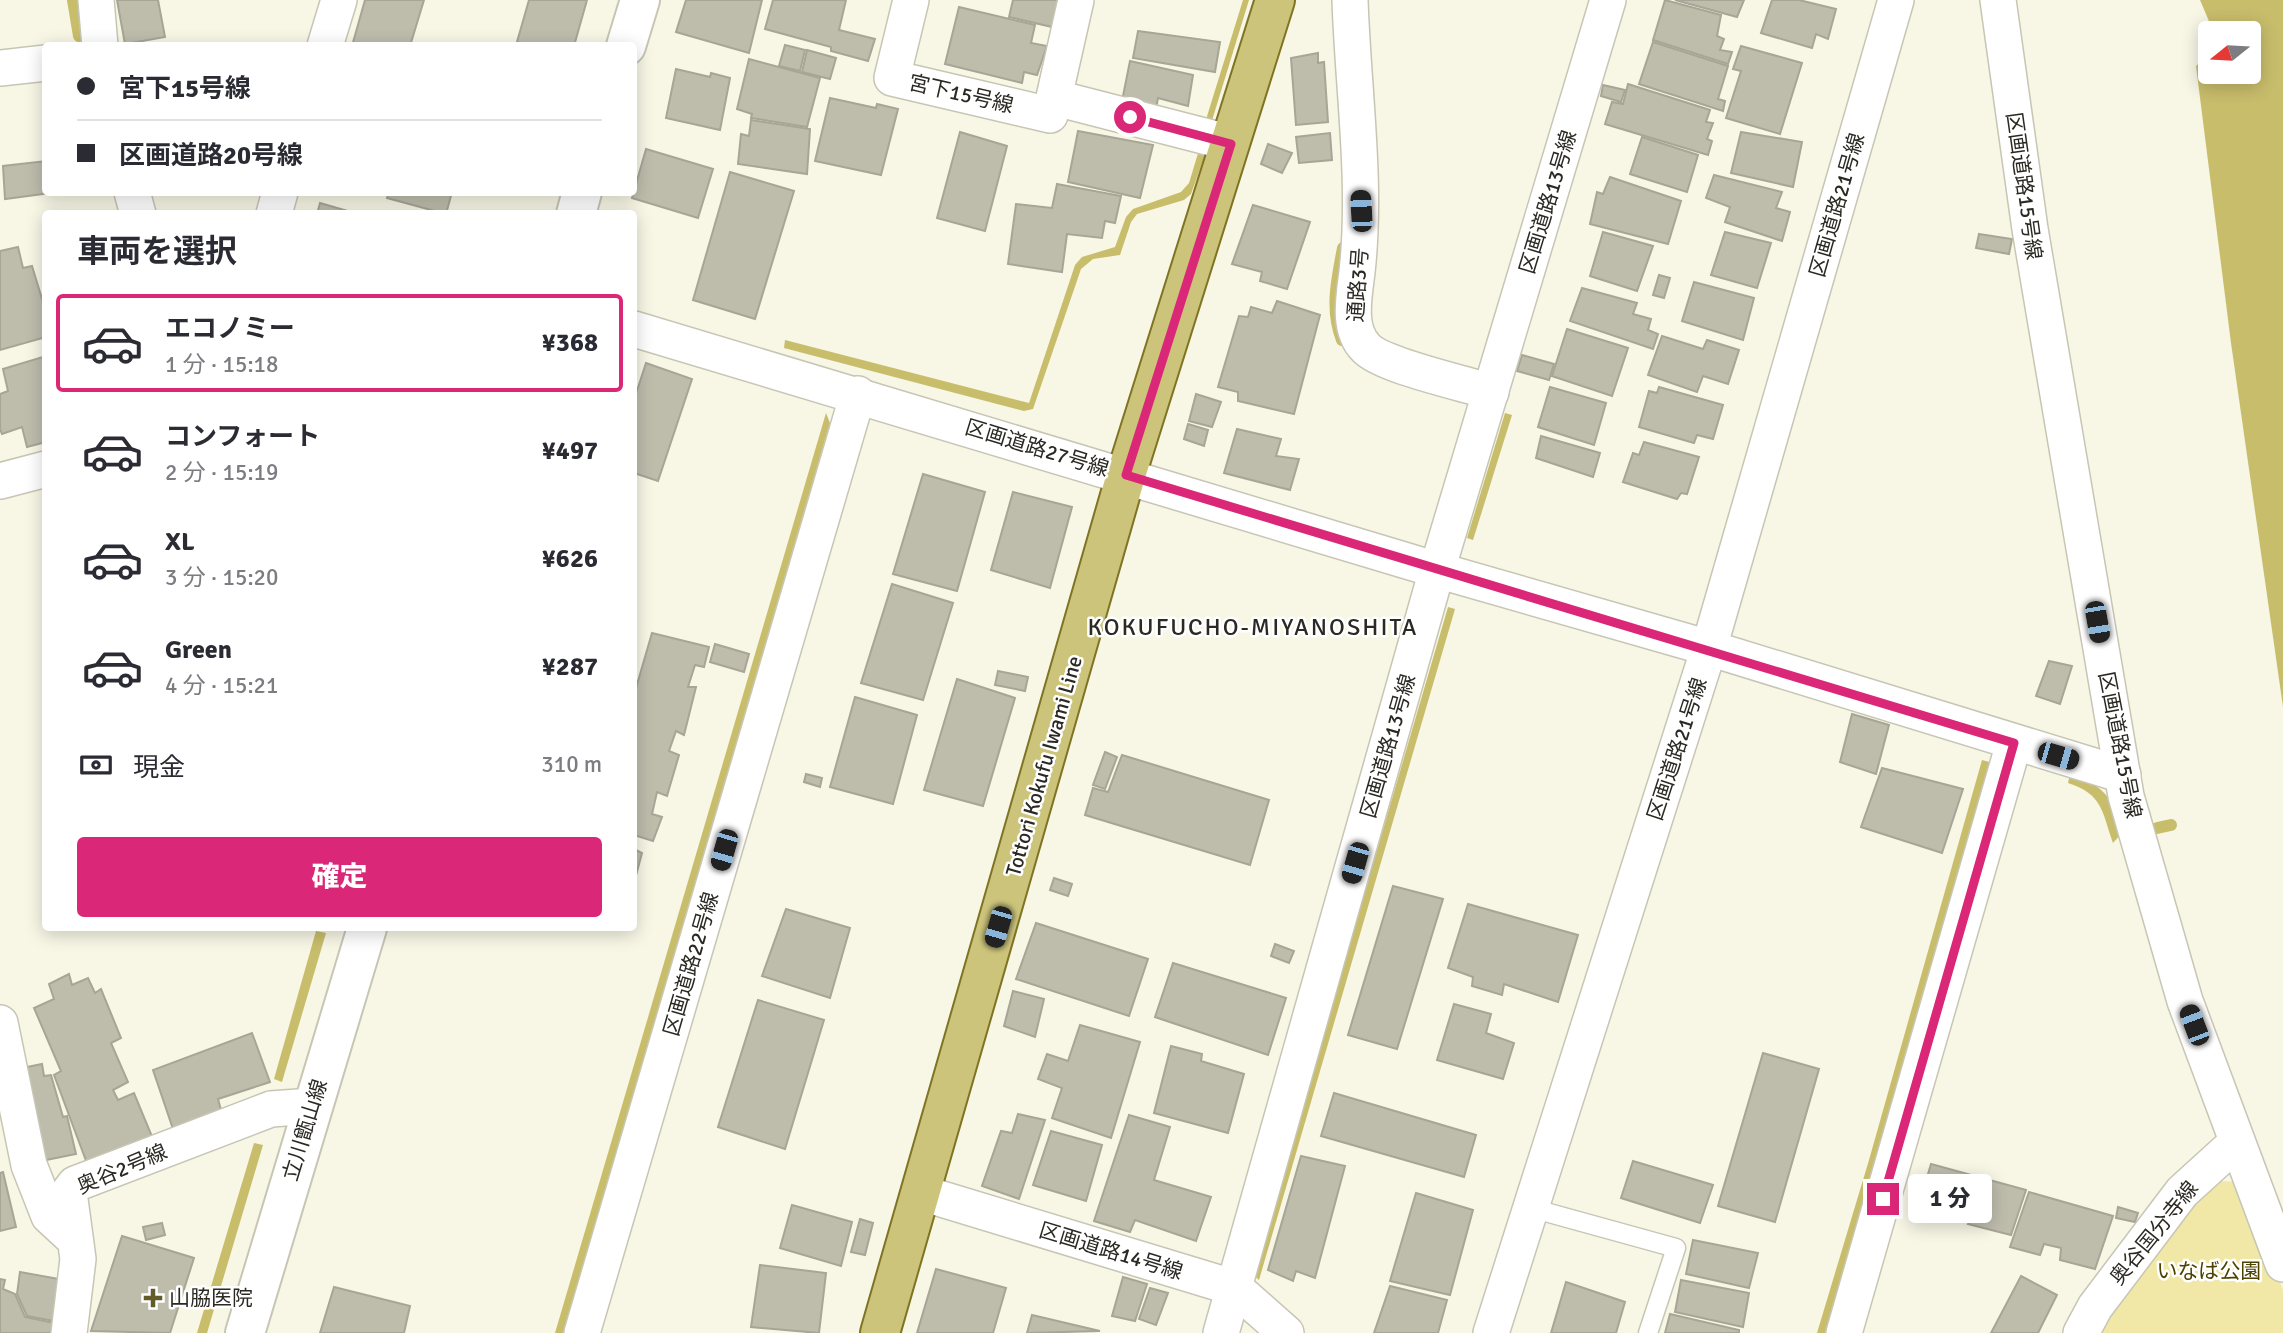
<!DOCTYPE html>
<html lang="ja">
<head>
<meta charset="utf-8">
<style>
	body { margin:0; font-family:Signika,"Noto Sans JP",sans-serif; background:#f2f2f3; color:#2b2b33; height:100vh; display:flex; flex-direction:column; font-size:26px; white-space:nowrap }
	* { box-sizing:border-box; margin:0 }
	p { font-size:23px; color:#7c7c81 }
	.icon { flex:none; width:38px; height:38px; fill:none; stroke:currentColor; stroke-width:2; stroke-linecap:round; stroke-linejoin:round }
	.map { position:relative; flex:1; overflow:hidden }
	.drawer { position:absolute; left:42px; top:210px; width:595px; height:721px; display:flex; flex-direction:column; background:#fff; border-radius:7px; box-shadow:0 4px 18px #0003 }
	.drawer>* { flex:none }
	.hud { position:absolute; left:42px; top:42px; width:595px; height:154px; border-radius:7px; box-shadow:0 4px 18px #0003; display:grid; align-content:center; height:154px; padding:0 35px; background:#fff }
	.needle { width:46px; rotate:252deg }
	.buttons { position:absolute; left:2198px; top:21px; display:grid; gap:14px }
	.buttons a { display:grid; place-items:center; width:63px; height:63px; border-radius:7px; background:#fff; box-shadow:0 4px 18px #0003; font-size:35px }
	.end { position:absolute; width:32px; height:32px; margin:-16px; border:9px solid #db2777; background:#fff; box-shadow:0 0 0 4px #fff }
	.from { border-radius:50% }
	.bubble { position:absolute; height:49px; border-radius:7px; background:#fff; box-shadow:0 4px 18px #0003; font-size:23px; font-weight:800; line-height:49px; text-align:center }
	.car { position:absolute; width:21px; height:42px; margin:-21px -10px; border-radius:9px; box-shadow:0 0 5px 2px #0007; background:linear-gradient(#222 24%,#8ab4d8 0 40%,#222 0 76%,#8ab4d8 0 86%,#222 0) }
	.hud b { display:flex; align-items:center; gap:24px; height:66px; font-size:26px }
	.hud b+b { border-top:2px solid #e1e1e2 }
	.hud i { width:18px; height:18px; background:#2b2b33 }
	ul { padding:0; list-style:none }
	li { display:flex; align-items:center; gap:21px; height:98px; margin:0 14px 10px; padding:0 21px; border:4px solid transparent; border-radius:7px }
	li div { flex:1 }
	li b { display:block; font-size:26px }
	li em { font-style:normal; font-weight:800 }
	li.selected { border-color:#db2777 }
	li>.icon { width:63px; height:63px; stroke-width:1.5 }
	h2 { padding:0 35px; font-size:32px; line-height:84px }
	.pay { display:flex; align-items:center; gap:18px; height:77px; padding:0 35px; font-size:26px }
	.pay p { margin-inline-start:auto }
	.action { display:flex; gap:14px; margin-top:auto; padding:14px 35px }
	.action a { flex:1; height:80px; border-radius:7px; background:#db2777; color:#fff; font-size:28px; font-weight:800; line-height:80px; text-align:center }
	.map>svg:first-child { display:block }
	.green { fill:#f1e8a8 }
	.water { fill:#c8bd6b }
	.lines { fill:none; stroke-linecap:round; stroke-linejoin:round }
	.stream { stroke:#c8bd6b; stroke-width:12 }
	.building { fill:#bebdac; stroke:#a7a596; stroke-width:2 }
	.service-casing { stroke:#c7c6b5; stroke-width:21 }
	.minor-casing { stroke:#c7c6b5; stroke-width:38 }
	.tertiary-casing { stroke:#c7c6b5; stroke-width:42 }
	.primary-casing { stroke:#7e7423; stroke-width:42 }
	.service { stroke:#fff; stroke-width:18 }
	.minor { stroke:#fff; stroke-width:35 }
	.tertiary { stroke:#fff; stroke-width:38 }
	.primary { stroke:#cdc47b; stroke-width:38 }
	.route { stroke:#db2777; stroke-width:9 }
	.poi-dot { fill:#635b28; stroke:#fff; stroke-width:2.5 }
	.labels { text-anchor:middle; stroke-width:5; stroke-linejoin:round; paint-order:stroke }
	.street-label { font-size:21px; fill:#2a2923; stroke:#fff }
	.park-label { font-size:21px; fill:#4c4300; stroke:#fff }
	.poi-label { font-size:21px; fill:#2a2923; stroke:#fff; text-anchor:start }
	.quarter-label { font-size:24px; letter-spacing:2px; fill:#2a2923; stroke:#fff }
</style>
</head>
<body>
<div class="map">
<svg width="2283" height="1333" viewBox="0 0 2283 1333">
	<rect width="100%" height="100%" fill="#f8f6e5"/>
	<path class="green" d="M2222,1181L2241,1182L2283,1290V1333H2092L2201,1188Z"/>
	<g class="water">
		<path d="M1243,0H1249L1210,127L1204,126Z"/>
		<path d="M2200,0H2283V707L2231,343L2196,66L2207,56L2210,46V72H2249V33H2214Z"/>
		<path d="M1199,150L1206,152L1191,194L1184,200L1137,214L1131,222L1120,255L1093,259L1081,269L1033,409L1024,411L784,348L785,340L1029,403L1075,265L1082,257L1115,247L1126,217L1133,209L1181,192L1189,183Z"/>
		<path d="M826,413L830,423L563,1333H555Z"/>
		<path d="M1505,413L1512,415L1473,540L1467,538Z"/>
		<path d="M1448,607L1455,609L1259,1280L1253,1275Z"/>
		<path d="M1982,760L1993,763L1831,1333H1817L1869,1160Z"/>
		<path d="M2070,774C2105,786 2114,798 2121,834L2113,843C2102,812 2103,794 2068,783Z"/>
		<path d="M316,931L326,933L282,1082L274,1079Z"/>
		<path d="M254,1143L263,1145L207,1333H197Z"/>
	</g>
	<g class="lines">
		<g class="stream">
			<path d="M73,0L79,36"/>
			<path d="M1342,340C1330,309 1337,280 1343,248"/>
			<path d="M2157,828L2171,825"/>
		</g>
	</g>
	<g class="building">
		<path d="M117,0H158L165,37L125,44Z"/>
		<path d="M365,0H424L410,46H352Z"/>
		<path d="M529,0H587L574,46H528L517,42Z"/>
		<path d="M686,0H762L749,53L676,32Z"/>
		<path d="M773,0H846L839,30L875,39L868,61L831,51V47L765,29Z"/>
		<path d="M1013,0H1058L1052,27L1009,17Z"/>
		<path d="M1665,0L1721,15L1717,36L1724,39L1720,50L1732,52L1728,64L1653,40Z"/>
		<path d="M1675,0H1744L1737,17Z"/>
		<path d="M1772,0H1799L1836,9L1828,39L1816,34L1812,48L1761,33Z"/>
		<path d="M959,7L1035,25L1031,43L1047,46L1037,75L1024,72L1022,83L945,64Z"/>
		<path d="M1138,31L1220,42L1215,72L1133,58Z"/>
		<path d="M1653,42L1728,66L1718,99L1725,101L1723,111L1639,84Z"/>
		<path d="M785,45L805,50L800,71L779,66Z"/>
		<path d="M1741,46L1802,63L1780,134L1726,118L1741,71L1733,69Z"/>
		<path d="M807,50L836,58L830,79L802,72Z"/>
		<path d="M1318,53V63L1324,62L1328,122L1296,125L1291,58Z"/>
		<path d="M749,59L820,78L807,127L751,118L752,114L737,109Z"/>
		<path d="M1130,61L1193,75L1188,106L1158,98L1156,109L1122,101Z"/>
		<path d="M676,69L710,77L711,73L730,78L720,130L666,118Z"/>
		<path d="M1628,84L1710,110L1706,122L1713,123L1707,139L1712,141L1708,155L1605,124L1612,102L1623,104Z"/>
		<path d="M1603,85L1625,90L1621,102L1601,96Z"/>
		<path d="M830,98L876,108L877,104L898,109L881,175L815,161Z"/>
		<path d="M751,120L810,129L807,174L738,164L741,134L749,136Z"/>
		<path d="M1078,131L1153,145L1140,198L1068,182Z"/>
		<path d="M960,132L1007,146L985,231L937,218Z"/>
		<path d="M1741,132L1802,142L1793,187L1731,173Z"/>
		<path d="M1330,133L1332,160L1299,163L1296,137Z"/>
		<path d="M1642,137L1698,155L1687,192L1630,174Z"/>
		<path d="M1268,144L1292,153L1282,173L1261,164Z"/>
		<path d="M646,149L713,169L698,218L632,198Z"/>
		<path d="M46,161V192H58L5,199L3,166Z"/>
		<path d="M730,172L794,191L755,319L693,300Z"/>
		<path d="M1714,175L1782,192L1776,208L1790,212L1782,241L1725,222L1730,207L1706,198Z"/>
		<path d="M1610,177L1681,201L1668,244L1590,224L1597,192L1603,194Z"/>
		<path d="M1057,184L1121,196L1115,223L1105,221L1102,238L1067,234L1062,272L1008,264L1016,204L1052,208Z"/>
		<path d="M389,192H452L446,214L387,198Z"/>
		<path d="M320,203L358,214H317Z"/>
		<path d="M1253,205L1310,222L1287,289L1260,281L1262,272L1232,264Z"/>
		<path d="M1603,232L1653,246L1637,291L1590,276Z"/>
		<path d="M1725,232L1771,243L1757,288L1711,275Z"/>
		<path d="M1979,234L2012,239L2009,254L1976,248Z"/>
		<path d="M18,247L23,268L32,266L46,312V337L0,350V251Z"/>
		<path d="M1659,275L1670,278L1664,298L1653,295Z"/>
		<path d="M1694,282L1754,298L1743,340L1682,321Z"/>
		<path d="M1582,288L1637,303L1633,314L1651,319L1648,330L1658,334L1653,349L1570,321Z"/>
		<path d="M1277,301L1320,315L1294,414L1238,401V392L1218,387L1239,316L1248,317L1251,307L1272,313Z"/>
		<path d="M1567,329L1628,348L1612,396L1552,376Z"/>
		<path d="M1662,336L1703,349L1707,340L1739,350L1728,384L1703,376L1697,392L1648,375Z"/>
		<path d="M1522,355L1554,364L1549,380L1517,371Z"/>
		<path d="M46,356V442L27,447L22,427L2,434L0,429V394L8,391L3,369Z"/>
		<path d="M646,363L692,379L658,481L634,473V400Z"/>
		<path d="M1550,387L1606,403L1594,445L1538,427Z"/>
		<path d="M1659,387L1723,405L1713,439L1697,435L1694,443L1639,427L1649,391L1657,393Z"/>
		<path d="M1196,394L1221,402L1212,427L1189,421Z"/>
		<path d="M1188,424L1208,430L1204,446L1184,439Z"/>
		<path d="M1237,429L1281,439L1276,456L1299,459L1290,490L1224,473Z"/>
		<path d="M1541,436L1600,453L1593,477L1536,458Z"/>
		<path d="M1644,442L1699,457L1687,494L1681,493L1677,499L1623,482L1633,453L1639,455Z"/>
		<path d="M923,474L985,492L957,591L893,574Z"/>
		<path d="M1013,492L1072,507L1050,588L991,570Z"/>
		<path d="M892,584L953,603L923,700L861,683Z"/>
		<path d="M652,633L709,647L704,667L695,665L688,687H696L684,735L676,731L669,751L679,755L667,796L657,792L652,814L662,817L653,841L634,835V695Z"/>
		<path d="M715,644L749,654L744,672L710,662Z"/>
		<path d="M2049,661L2072,666L2060,704L2036,696Z"/>
		<path d="M998,671L1028,677L1025,691L995,685Z"/>
		<path d="M957,679L1015,698L983,806L924,790Z"/>
		<path d="M855,697L917,715L893,804L830,787Z"/>
		<path d="M1852,714L1889,725L1876,774L1840,762Z"/>
		<path d="M1105,752L1117,757L1105,789L1093,785Z"/>
		<path d="M1122,755L1269,800L1250,865L1085,815L1093,788L1108,792Z"/>
		<path d="M1882,768L1963,789L1942,853L1861,827Z"/>
		<path d="M806,774L822,778L820,787L804,782Z"/>
		<path d="M634,849L642,853L634,883Z"/>
		<path d="M1054,878L1072,884L1068,896L1050,890Z"/>
		<path d="M1393,886L1443,899L1397,1049L1348,1035Z"/>
		<path d="M1468,904L1578,935L1558,1002L1504,984L1502,995L1472,986L1473,977L1448,968Z"/>
		<path d="M786,909L850,928L830,998L762,976Z"/>
		<path d="M1036,923L1148,959L1129,1016L1016,979Z"/>
		<path d="M1275,944L1294,951L1289,963L1271,956Z"/>
		<path d="M1173,963L1286,998L1268,1055L1155,1017Z"/>
		<path d="M69,974L72,985L88,978L95,993L101,989L121,1038L111,1043L128,1082L113,1090L118,1100L134,1093L153,1139L88,1166L54,1075L61,1071L34,1008L54,999L49,984Z"/>
		<path d="M1013,991L1044,999L1035,1037L1004,1026Z"/>
		<path d="M758,1000L824,1020L785,1149L718,1127Z"/>
		<path d="M1454,1004L1491,1014L1486,1033L1514,1043L1503,1079L1437,1060Z"/>
		<path d="M1080,1025L1140,1042L1111,1138L1052,1118L1062,1088L1038,1079L1047,1054L1068,1061Z"/>
		<path d="M252,1033L270,1082L218,1099L221,1110L173,1129L153,1070Z"/>
		<path d="M1171,1046L1202,1054L1201,1061L1244,1074L1228,1133L1154,1113Z"/>
		<path d="M1763,1053L1819,1069L1775,1222L1718,1206Z"/>
		<path d="M42,1064L44,1076L51,1075L63,1117L67,1116L76,1154L41,1161L22,1068Z"/>
		<path d="M1334,1093L1476,1135L1464,1177L1321,1136Z"/>
		<path d="M1018,1114L1045,1120L1019,1199L982,1186L1001,1131L1012,1133Z"/>
		<path d="M1129,1115L1170,1127L1154,1180L1211,1197L1196,1241L1135,1220L1130,1232L1094,1221Z"/>
		<path d="M1051,1131L1102,1145L1086,1201L1033,1185Z"/>
		<path d="M1301,1156L1345,1166L1315,1278L1296,1271L1293,1281L1268,1270Z"/>
		<path d="M1633,1161L1713,1185L1700,1223L1621,1198Z"/>
		<path d="M1931,1164L2026,1190L2011,1235L1968,1224L1971,1217L1949,1210L1946,1217L1917,1211Z"/>
		<path d="M3,1172L16,1227L0,1231V1173Z"/>
		<path d="M2029,1192L2113,1216L2095,1269L2060,1260L2061,1248L2044,1244L2040,1255L2010,1247Z"/>
		<path d="M1416,1193L1473,1210L1450,1295L1390,1281Z"/>
		<path d="M792,1205L852,1222L841,1266L780,1248Z"/>
		<path d="M2118,1207L2138,1213L2135,1222L2116,1218Z"/>
		<path d="M860,1219L873,1223L865,1255L851,1252Z"/>
		<path d="M162,1223L165,1235L146,1240L143,1227Z"/>
		<path d="M122,1236L194,1258L170,1333L91,1331Z"/>
		<path d="M1693,1240L1758,1253L1749,1288L1686,1274Z"/>
		<path d="M760,1265L826,1273L819,1333L751,1327Z"/>
		<path d="M936,1269L1006,1288L993,1333H917Z"/>
		<path d="M20,1272L59,1279L54,1321L27,1316L17,1294Z"/>
		<path d="M2021,1276L2057,1295L2038,1333H1991Z"/>
		<path d="M1123,1277L1147,1284L1135,1321L1112,1316Z"/>
		<path d="M0,1279L5,1280L3,1289L15,1294L25,1317L54,1323L50,1333H0Z"/>
		<path d="M1681,1280L1749,1293L1743,1327L1675,1312Z"/>
		<path d="M1566,1282L1625,1302L1616,1333H1551Z"/>
		<path d="M1390,1286L1447,1300L1438,1333H1374Z"/>
		<path d="M334,1287L410,1306L404,1333H320Z"/>
		<path d="M1150,1288L1168,1293L1156,1325L1139,1319Z"/>
		<path d="M1670,1314L1739,1330V1333H1665Z"/>
		<path d="M1032,1315L1100,1331L1027,1333Z"/>
	</g>
	<g class="lines">
		<g class="service-casing">
			<path id="service" d="M1531,1208L1676,1248L1648,1333"/>
		</g>
		<g class="minor-casing">
			<g id="minor">
				<path d="M96,0L100,46"/>
				<path d="M911,0L892,78L1050,115L1076,0"/>
				<path d="M1350,0C1353,90 1367,182 1357,272C1354,297 1347,329 1366,348C1383,366 1464,383 1491,392"/>
				<path d="M1998,0L2030,229L2126,796L2185,1001L2283,1264"/>
				<path d="M325,46L339,0"/>
				<path d="M0,68L46,63"/>
				<path d="M1056,98L1231,143"/>
				<path d="M132,192L138,214"/>
				<path d="M274,214L280,192"/>
				<path d="M634,329L1437,570L1709,648L2123,775"/>
				<path d="M0,481L46,469"/>
				<path d="M0,1023L29,1165L49,1216L75,1240"/>
				<path d="M922,1193L1235,1288L1286,1333"/>
				<path d="M69,1333L78,1259L69,1192L75,1184L271,1109L312,1106"/>
				<path d="M582,1333L858,394"/>
				<path d="M1221,1333L1437,570L1608,0"/>
				<path d="M1491,1333L1709,648L1896,0"/>
				<path d="M1844,1333L2014,743"/>
				<path d="M2081,1333L2095,1307L2182,1192L2237,1142"/>
			</g>
		</g>
		<g class="tertiary-casing">
			<g id="tertiary">
				<path d="M626,46L640,0"/>
				<path d="M576,214L582,192"/>
				<path d="M245,1333L367,928"/>
			</g>
		</g>
		<g class="primary-casing">
			<path id="primary" d="M880,1333L1126,475L1275,0"/>
		</g>
		<use href="#service" class="service"/>
		<use href="#minor" class="minor"/>
		<use href="#tertiary" class="tertiary"/>
		<use href="#primary" class="primary"/>
	</g>
	<g class="lines">
		<path class="route" d="M1130,117L1231,144L1126,475C1422,565 1719,652 2014,743L1883,1199"/>
	</g>
	<path class="poi-dot" d="M149.5 1287.5h7v7h7v7h-7v7h-7v-7h-7v-7h7z"/>
	<g class="labels">
		<g class="street-label">
			<text transform="translate(961 94) rotate(13)" y="7">宮下15号線</text>
			<text transform="translate(2024 186) rotate(82)" y="7">区画道路15号線</text>
			<text transform="translate(1548 202) rotate(-73)" y="7">区画道路13号線</text>
			<text transform="translate(1837 205) rotate(-74)" y="7">区画道路21号線</text>
			<text transform="translate(1358 285) rotate(-86)" y="7">通路3号</text>
			<text transform="translate(1037 448) rotate(17)" y="7">区画道路27号線</text>
			<text transform="translate(2120 745) rotate(79)" y="7">区画道路15号線</text>
			<text transform="translate(1388 746) rotate(-74)" y="7">区画道路13号線</text>
			<text transform="translate(1677 749) rotate(-72)" y="7">区画道路21号線</text>
			<text transform="translate(1044 766) rotate(-74)" y="7">Tottori Kokufu Iwami Line</text>
			<text transform="translate(691 964) rotate(-74)" y="7">区画道路22号線</text>
			<text transform="translate(305 1130) rotate(-73)" y="7">立川甑山線</text>
			<text transform="translate(122 1169) rotate(-23)" y="7">奥谷2号線</text>
			<text transform="translate(2154 1233) rotate(-51)" y="7">奥谷国分寺線</text>
			<text transform="translate(1111 1251) rotate(17)" y="7">区画道路14号線</text>
		</g>
		<g class="park-label">
			<text x="2209" y="1278">いなば公園</text>
		</g>
		<g class="poi-label">
			<text x="169" y="1305">山脇医院</text>
		</g>
		<g class="quarter-label">
			<text x="1253" y="635">KOKUFUCHO-MIYANOSHITA</text>
		</g>
	</g>
</svg>
<div class="buttons">
<a><svg class="needle" viewBox="-14 -14 28 28"><path d="M0-13l5 13h-10z" fill="#e53935"/><path d="M0 13l5-13h-10z" fill="#7c7c81"/></svg></a>
</div>
<i class="end from" style="left:1130px;top:117px"></i>
<i class="end" style="left:1883px;top:1199px"></i>
<div class="bubble" style="left:1908px;top:1174px;width:84px">1 分</div>
<i class="car" style="left:1361px;top:211px;rotate:357deg"></i>
<i class="car" style="left:2097px;top:622px;rotate:170deg"></i>
<i class="car" style="left:2058px;top:756px;rotate:106deg"></i>
<i class="car" style="left:724px;top:850px;rotate:196deg"></i>
<i class="car" style="left:1355px;top:863px;rotate:196deg"></i>
<i class="car" style="left:998px;top:927px;rotate:196deg"></i>
<i class="car" style="left:2194px;top:1025px;rotate:339deg"></i>
<div class="hud">
<b><i class="from"></i>宮下15号線</b>
<b><i></i>区画道路20号線</b>
</div>
<section class="drawer">
<h2>車両を選択</h2>
<ul>
<li class="selected"><svg class="icon" aria-label="car" viewBox="0 0 24 24"><path d="M5 17H2v-5l4-1 3-4h7l3 4 3 1v5h-3M9 17h6M6 11h13"/><circle cx="7" cy="17" r="2"/><circle cx="17" cy="17" r="2"/></svg><div><b>エコノミー</b><p>1 分 · 15:18</p></div><em>¥368</em></li>
<li><svg class="icon" aria-label="car" viewBox="0 0 24 24"><path d="M5 17H2v-5l4-1 3-4h7l3 4 3 1v5h-3M9 17h6M6 11h13"/><circle cx="7" cy="17" r="2"/><circle cx="17" cy="17" r="2"/></svg><div><b>コンフォート</b><p>2 分 · 15:19</p></div><em>¥497</em></li>
<li><svg class="icon" aria-label="car" viewBox="0 0 24 24"><path d="M5 17H2v-5l4-1 3-4h7l3 4 3 1v5h-3M9 17h6M6 11h13"/><circle cx="7" cy="17" r="2"/><circle cx="17" cy="17" r="2"/></svg><div><b>XL</b><p>3 分 · 15:20</p></div><em>¥626</em></li>
<li><svg class="icon" aria-label="car" viewBox="0 0 24 24"><path d="M5 17H2v-5l4-1 3-4h7l3 4 3 1v5h-3M9 17h6M6 11h13"/><circle cx="7" cy="17" r="2"/><circle cx="17" cy="17" r="2"/></svg><div><b>Green</b><p>4 分 · 15:21</p></div><em>¥287</em></li>
</ul>
<div class="pay"><svg class="icon" aria-label="cash" viewBox="0 0 24 24"><path d="M3 7h18v10H3z"/><circle cx="12" cy="12" r="2"/></svg>現金<p>310 m</p></div>
<div class="action"><a>確定</a></div>
</section>
</div>
</body>
</html>
